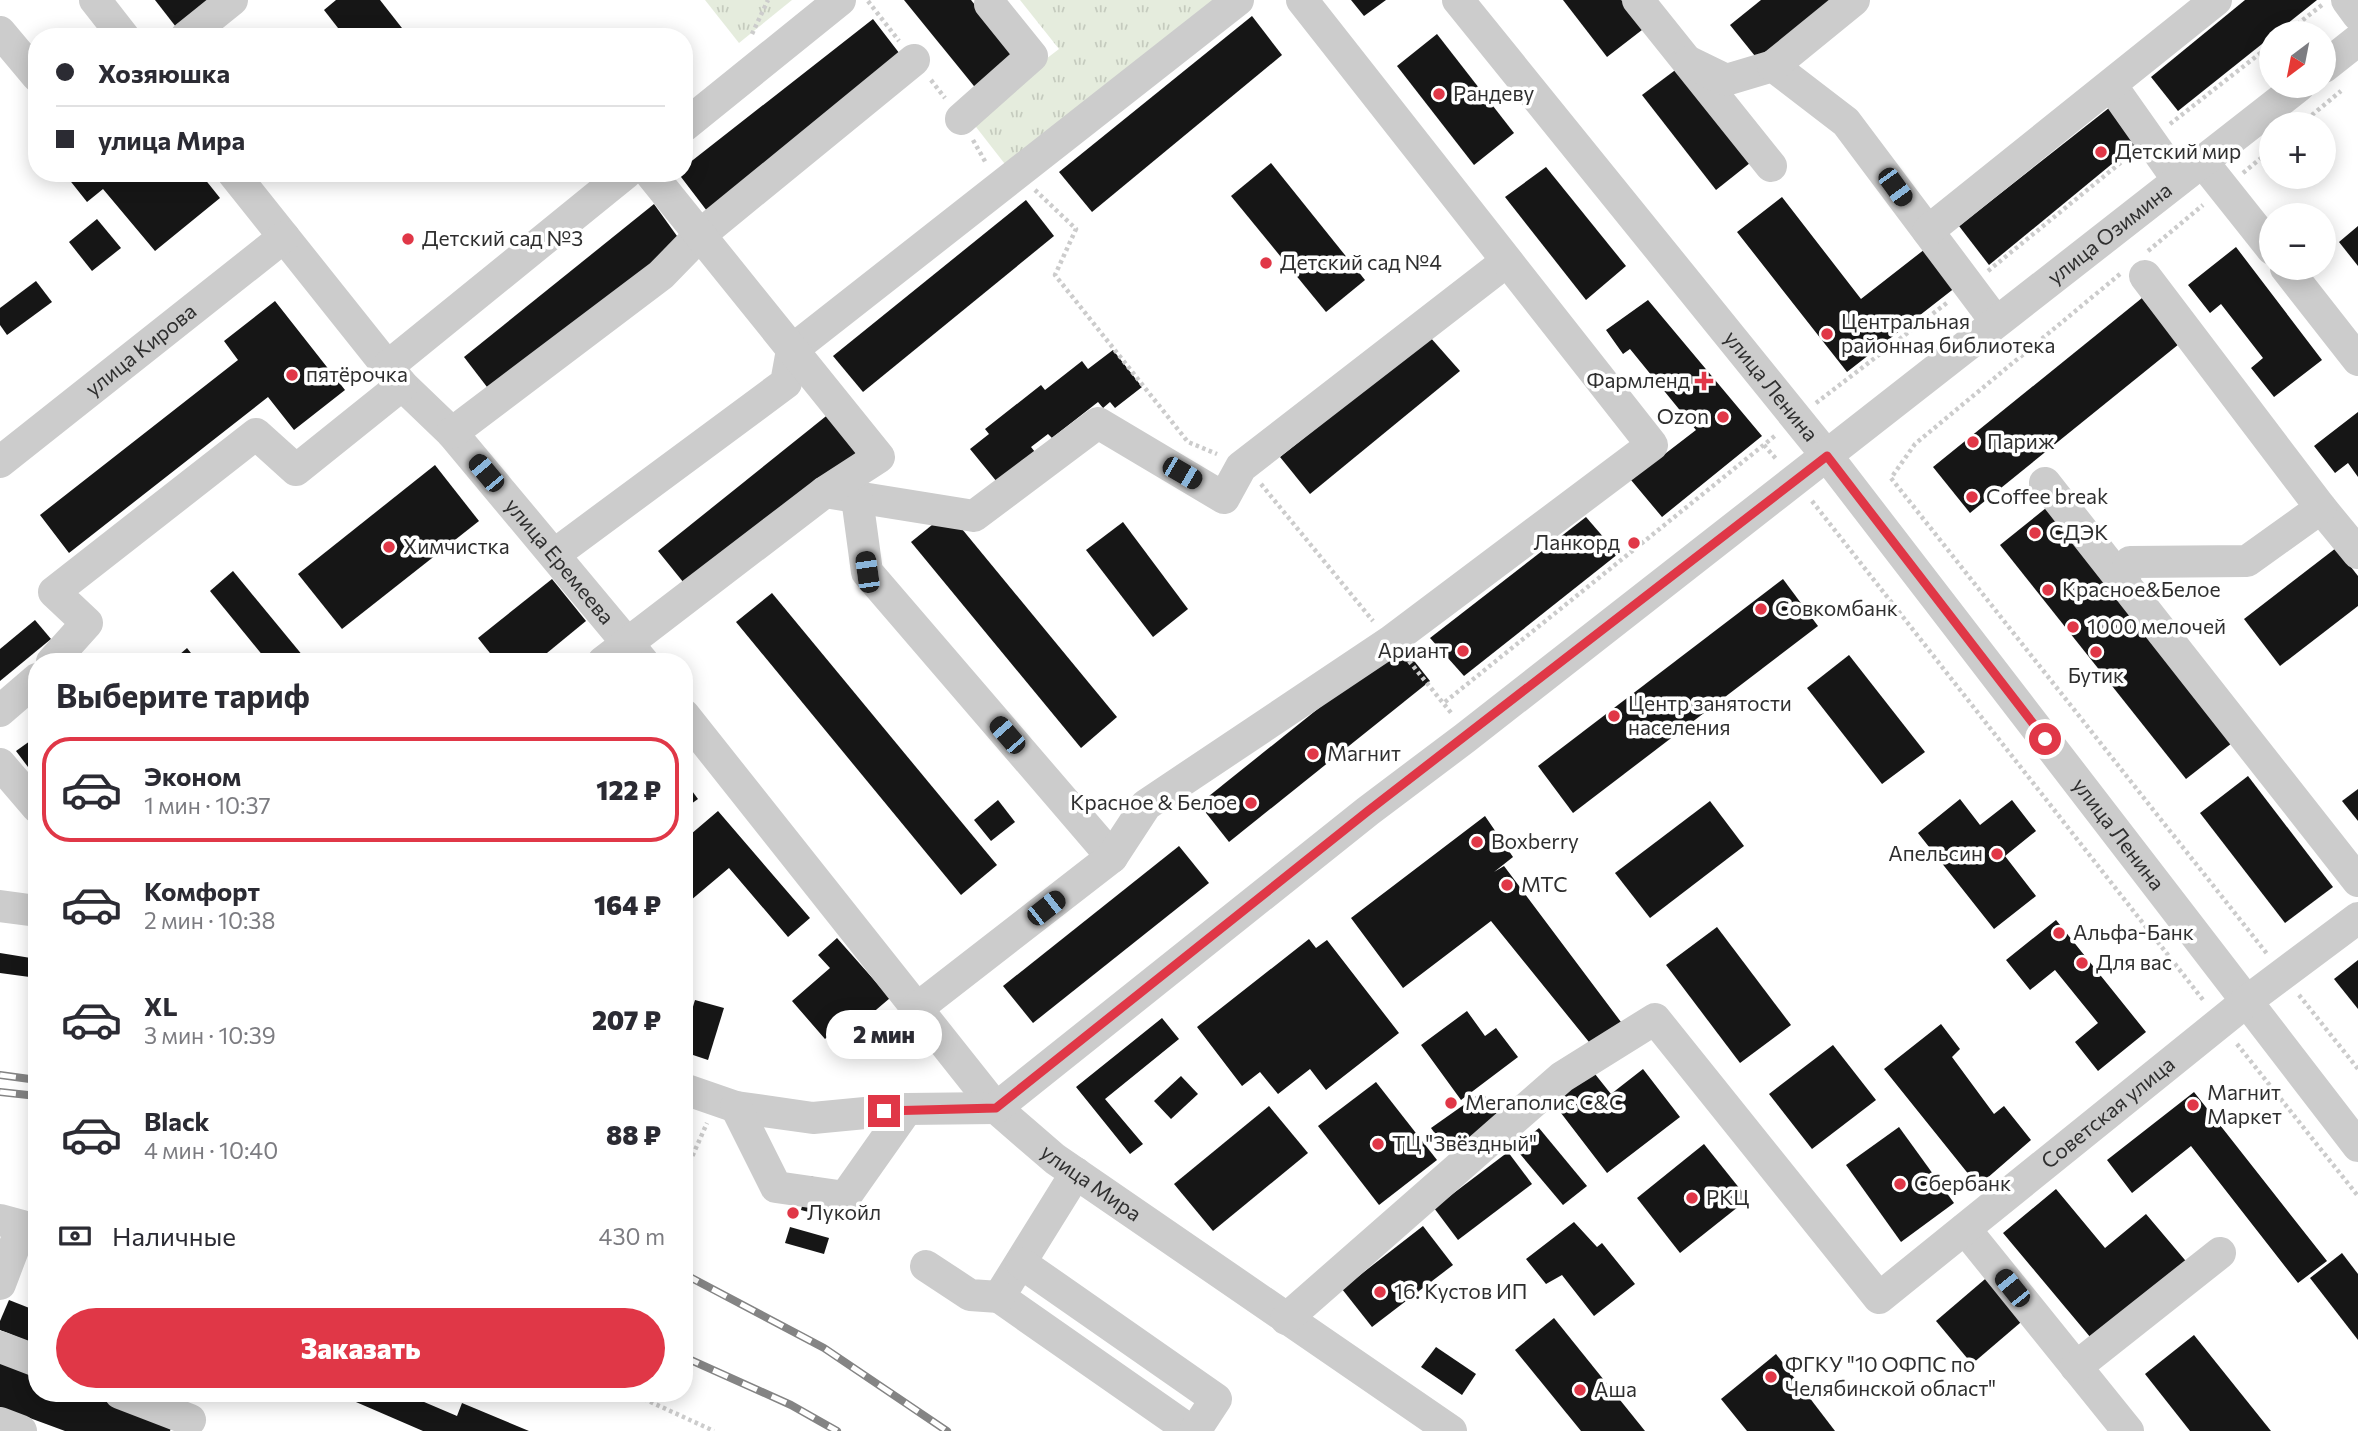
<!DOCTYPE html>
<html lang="ru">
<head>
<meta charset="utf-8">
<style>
	body { margin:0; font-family:Commissioner,sans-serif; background:#f7f7f7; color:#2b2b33; height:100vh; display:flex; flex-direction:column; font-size:26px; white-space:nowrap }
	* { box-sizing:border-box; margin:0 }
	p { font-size:23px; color:#7c7c81 }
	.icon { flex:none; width:38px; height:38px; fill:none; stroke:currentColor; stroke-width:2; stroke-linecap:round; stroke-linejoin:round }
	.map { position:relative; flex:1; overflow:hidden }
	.sheet { position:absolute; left:28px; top:653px; width:665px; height:749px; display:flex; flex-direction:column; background:#fff; border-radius:28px; box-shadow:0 4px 18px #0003 }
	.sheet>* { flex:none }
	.guide { position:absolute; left:28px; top:28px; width:665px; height:154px; border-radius:28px; box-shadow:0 4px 18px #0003; display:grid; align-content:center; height:154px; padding:0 28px; background:#fff }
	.needle { width:46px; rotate:212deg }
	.controls { position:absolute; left:2259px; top:21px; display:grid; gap:14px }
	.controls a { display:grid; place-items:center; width:77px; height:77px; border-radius:50%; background:#fff; box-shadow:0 4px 18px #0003; font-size:35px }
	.end { position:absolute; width:32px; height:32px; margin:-16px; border:9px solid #e03747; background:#fff; box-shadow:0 0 0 4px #fff }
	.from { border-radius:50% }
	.bubble { position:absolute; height:49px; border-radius:24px; background:#fff; box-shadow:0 4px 18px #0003; font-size:23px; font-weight:800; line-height:49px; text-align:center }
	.car { position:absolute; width:21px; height:42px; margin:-21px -10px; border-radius:9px; box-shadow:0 0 5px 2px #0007; background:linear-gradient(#222 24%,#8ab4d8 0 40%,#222 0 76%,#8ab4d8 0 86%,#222 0) }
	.guide b { display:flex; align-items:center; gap:24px; height:66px; font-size:26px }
	.guide b+b { border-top:2px solid #e1e1e2 }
	.guide i { width:18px; height:18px; background:#2b2b33 }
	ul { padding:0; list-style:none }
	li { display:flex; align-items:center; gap:21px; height:105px; margin:0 14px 10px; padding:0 14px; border:4px solid transparent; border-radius:28px }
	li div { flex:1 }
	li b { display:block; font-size:26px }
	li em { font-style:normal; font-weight:800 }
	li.on { border-color:#e03747 }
	li>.icon { width:63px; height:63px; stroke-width:1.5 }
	h2 { padding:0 28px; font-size:32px; line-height:84px }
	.pay { display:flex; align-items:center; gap:18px; height:77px; padding:0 28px; font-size:26px }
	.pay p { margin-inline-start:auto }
	.cta { display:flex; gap:14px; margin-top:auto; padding:14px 28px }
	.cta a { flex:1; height:80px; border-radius:42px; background:#e03747; color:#fff; font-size:28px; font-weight:800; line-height:80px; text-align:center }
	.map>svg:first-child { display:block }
	.park { fill:url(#park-tufts) }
	.building { fill:#161616 }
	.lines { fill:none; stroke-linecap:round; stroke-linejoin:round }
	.path { stroke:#ccc; stroke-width:4.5; stroke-dasharray:3.5 3.5; stroke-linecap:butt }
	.minor { stroke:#ccc; stroke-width:32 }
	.rail-casing { stroke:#848484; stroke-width:8 }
	.rail { stroke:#fff; stroke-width:5; stroke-dasharray:16; stroke-linecap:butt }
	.route { stroke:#e03747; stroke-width:9 }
	.poi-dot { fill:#e03747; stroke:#fff; stroke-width:2.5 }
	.labels { text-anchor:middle; stroke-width:7; stroke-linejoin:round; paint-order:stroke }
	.poi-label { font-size:21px; fill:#2f2f2f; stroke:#fff; text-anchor:start }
	.street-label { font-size:21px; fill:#2f2f2f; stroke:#fff }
</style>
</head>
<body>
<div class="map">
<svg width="2358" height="1431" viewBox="0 0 2358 1431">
	<defs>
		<pattern id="park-tufts" width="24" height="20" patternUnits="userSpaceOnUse" patternTransform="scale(1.75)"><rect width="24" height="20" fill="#e5ecdd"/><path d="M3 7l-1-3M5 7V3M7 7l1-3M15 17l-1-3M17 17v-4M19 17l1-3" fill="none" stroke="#c5cbbe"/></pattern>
	</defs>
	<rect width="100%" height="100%" fill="#fff"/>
	<g class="park">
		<path d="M705,0H792L739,43Z"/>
		<path d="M1020,0H1222L1008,168L969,118L1059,49Z"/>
	</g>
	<g class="building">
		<path d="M155,0H210L176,27Z"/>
		<path d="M336,0H380L409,37H345L324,10Z"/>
		<path d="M904,0H971L1017,58L978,91Z"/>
		<path d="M1351,0H1386L1364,16Z"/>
		<path d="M1563,0H1621L1651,23L1607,57Z"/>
		<path d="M1761,0H1835L1759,61L1730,25Z"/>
		<path d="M2245,0H2317L2178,111L2151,77Z"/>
		<path d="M1252,16L1282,55L1092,212L1059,172Z"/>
		<path d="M873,19L903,58L707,211L678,173H684V167Z"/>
		<path d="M1437,34L1514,133L1474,165L1397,66Z"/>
		<path d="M1682,65L1755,159L1716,190L1642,95Z"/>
		<path d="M2114,104L2141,140L1989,265L1959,226Z"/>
		<path d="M1271,163L1365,280L1326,312L1231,196Z"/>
		<path d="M1546,167L1626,266L1586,300L1505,197Z"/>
		<path d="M64,173H200L220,198L155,251L103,189L87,202Z"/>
		<path d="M1782,197L1861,299L1925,249L1956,287L1847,372L1737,232Z"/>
		<path d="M1026,200L1054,236L863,392L833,356Z"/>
		<path d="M654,204L682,243L497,400L464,357Z"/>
		<path d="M97,219L121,248L92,271L69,242Z"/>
		<path d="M2358,226V266L2339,242Z"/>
		<path d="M2236,247L2322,360L2274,397L2251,368L2263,358L2221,304L2210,313L2188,285Z"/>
		<path d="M36,281L52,302L7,335L0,325V308Z"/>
		<path d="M2142,298L2179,344L1970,513L1933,467Z"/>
		<path d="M1648,300L1762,436L1662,517L1631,480L1696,430L1630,349L1623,354L1606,330Z"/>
		<path d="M275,301L345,390L294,430L268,397L69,553L40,515L238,360L224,341Z"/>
		<path d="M1430,337L1460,371L1310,494L1280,457Z"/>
		<path d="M1113,350L1142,387L1115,408L1110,402L1103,408L1098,402L1052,438L1048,434L1031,447L1035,452L997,482L970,449L989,434L985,429L1041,385L1045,390L1082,361L1088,369Z"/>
		<path d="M2358,412V477L2348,463L2335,473L2314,446Z"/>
		<path d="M830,413L860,450L688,588L658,551Z"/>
		<path d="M435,465L479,521L342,629L298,574Z"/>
		<path d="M2046,508L2232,743L2186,779L2000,545Z"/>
		<path d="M948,512L1117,717L1081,748L911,542Z"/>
		<path d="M1586,517L1618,554L1464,676L1430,638Z"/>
		<path d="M1123,522L1188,609L1153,637L1086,550Z"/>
		<path d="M2336,548L2358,576V606L2280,666L2244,619Z"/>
		<path d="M233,571L308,662H268L210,591Z"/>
		<path d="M552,579L586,621L536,662H497L478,638Z"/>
		<path d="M1783,579L1818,626L1573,813L1538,766Z"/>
		<path d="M772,593L997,865L961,895L736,622Z"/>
		<path d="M35,620L51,639L0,681V649Z"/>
		<path d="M1400,643L1430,681L1229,842L1199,804Z"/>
		<path d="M187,648L198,662H171Z"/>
		<path d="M1849,655L1925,752L1882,784L1807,688Z"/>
		<path d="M37,736V779L16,751Z"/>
		<path d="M2248,776L2333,887L2285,923L2200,813Z"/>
		<path d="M684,780L698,799L684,809Z"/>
		<path d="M2358,789V821L2342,801Z"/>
		<path d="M1960,799L1980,825L2012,800L2036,831L2005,856L2036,896L1994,929L1918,833Z"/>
		<path d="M998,800L1015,822L991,841L974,820Z"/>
		<path d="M1710,801L1744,846L1650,918L1615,873Z"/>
		<path d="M718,811L810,918L788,937L729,868L684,906V840Z"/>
		<path d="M1485,816L1513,857L1494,872L1504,866L1624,1026L1593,1047L1491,921L1403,988L1351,918Z"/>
		<path d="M1179,846L1209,883L1033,1023L1003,986Z"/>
		<path d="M2056,920L2146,1032L2098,1071L2075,1042L2098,1023L2055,970L2030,990L2006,960Z"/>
		<path d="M1717,927L1791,1025L1740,1063L1666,965Z"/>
		<path d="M837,938L890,998L863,1021L855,1012L825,1039L792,1001L830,968L818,955Z"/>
		<path d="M1309,939L1316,948L1327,940L1399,1033L1326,1090L1310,1069L1278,1094L1260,1072L1242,1086L1197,1027Z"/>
		<path d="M0,953L37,959V978L0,973Z"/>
		<path d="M2358,960V1009L2334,979Z"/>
		<path d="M695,1000L724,1008L708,1060L684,1052V1036Z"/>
		<path d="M1467,1011L1485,1036L1496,1028L1518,1057L1461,1100L1421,1045Z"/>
		<path d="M1162,1018L1179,1039L1105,1099L1143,1144L1130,1154L1076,1087Z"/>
		<path d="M1941,1024L1960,1049L1952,1057L1994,1114L2004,1106L2031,1140L1978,1186L1884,1069Z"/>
		<path d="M1833,1045L1876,1100L1812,1149L1769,1094Z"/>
		<path d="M1591,1069L1611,1094L1643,1069L1680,1117L1607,1173L1551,1100Z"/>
		<path d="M1181,1076L1198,1094L1171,1119L1154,1101Z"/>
		<path d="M1376,1082L1437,1160L1379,1205L1318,1126Z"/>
		<path d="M1482,1092L1500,1116L1448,1152L1431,1128Z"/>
		<path d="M2194,1092L2327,1261L2298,1283L2191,1146L2132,1193L2107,1160Z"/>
		<path d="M1269,1106L1308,1153L1213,1231L1174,1184Z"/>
		<path d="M1899,1127L1954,1203L1901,1242L1846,1165Z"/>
		<path d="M1539,1128L1587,1186L1563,1205L1515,1148Z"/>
		<path d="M1704,1144L1748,1199L1680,1253L1637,1198Z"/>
		<path d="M1508,1152L1532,1184L1458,1240L1434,1208Z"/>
		<path d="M810,1176L844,1185L835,1219L801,1210Z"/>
		<path d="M2056,1189L2105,1248L2146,1214L2190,1266L2096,1344L2003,1233Z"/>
		<path d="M1574,1222L1597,1247L1602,1243L1635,1284L1594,1316L1562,1275L1546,1284L1526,1259Z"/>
		<path d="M1423,1226L1453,1265L1372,1327L1342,1289Z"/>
		<path d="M790,1227L829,1238L824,1254L785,1243Z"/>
		<path d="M2342,1253L2358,1274V1340L2310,1278Z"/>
		<path d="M1998,1268L2034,1311L1972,1364L1936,1321Z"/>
		<path d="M9,1300L37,1311V1345L0,1330V1321Z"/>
		<path d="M1554,1318L1645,1431H1581L1515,1350Z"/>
		<path d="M2194,1335L2271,1431H2190L2145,1374Z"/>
		<path d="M1436,1347L1476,1374L1462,1395L1421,1367Z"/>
		<path d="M1776,1354L1835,1431H1747L1721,1399Z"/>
		<path d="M0,1357L37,1370V1393H100L174,1420L170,1431H65L0,1407Z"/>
		<path d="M155,1393H189L185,1405Z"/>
		<path d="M352,1393H403L457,1416L462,1403L529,1431H423L349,1399Z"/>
	</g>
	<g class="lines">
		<g class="path">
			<path d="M868,1L899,41"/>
			<path d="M2286,33L2322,5"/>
			<path d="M752,34L768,0"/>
			<path d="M931,80L945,98"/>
			<path d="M2170,124L2272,44"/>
			<path d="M2301,124L2341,91"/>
			<path d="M973,140L986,163"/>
			<path d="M2243,173L2272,149"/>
			<path d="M1035,190L1076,229L1055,275L1188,442L1217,454"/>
			<path d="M2148,251L2203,205"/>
			<path d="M1988,271L2130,155"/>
			<path d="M2120,274L1915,444L1891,478L2268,955"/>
			<path d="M1816,403L1948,302"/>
			<path d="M1764,445L1777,460"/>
			<path d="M1261,484L1373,621"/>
			<path d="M1812,501L2204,1001"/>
			<path d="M1409,661L1452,714"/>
			<path d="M1445,702L1776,435"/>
			<path d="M2299,995L2358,1069"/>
			<path d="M2237,1044L2358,1196"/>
			<path d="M684,1175L707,1123"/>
			<path d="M631,1393L714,1431"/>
		</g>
		<g class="minor">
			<path d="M95,0L124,37"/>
			<path id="s1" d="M1458,0L1827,456L2358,1146"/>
			<path d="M1638,0L1771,166"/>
			<path d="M2347,0L2358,15"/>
			<path d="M0,32L37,76"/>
			<path d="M186,37L232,0"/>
			<path d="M1689,62L1726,80L1773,66L1846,122L1996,322"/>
			<path d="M1773,66L1854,0"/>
			<path d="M2324,67L2358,40"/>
			<path d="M2111,85L2178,180"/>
			<path d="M961,119L1032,56L990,4"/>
			<path d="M684,126L840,0"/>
			<path d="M2202,161L2272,249"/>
			<path id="s2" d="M233,173L402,385L452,433L643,662"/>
			<path d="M1928,231L2216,0"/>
			<path d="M2286,268L2358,360"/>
			<path d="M387,367L626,173"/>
			<path d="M452,433L661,275L700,235L914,60"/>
			<path id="s3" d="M0,462L284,237"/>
			<path d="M2045,483L2358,881"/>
			<path d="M825,492L974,516L1098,423L1224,498L1241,467L1507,261"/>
			<path d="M857,498L867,572L1112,857"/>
			<path d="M2321,508L2358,553"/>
			<path d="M555,554L786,383L792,350L1238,0"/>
			<path d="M2122,585L2130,562L2247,561L2321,508L2145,276"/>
			<path d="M52,662L87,623L54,592L256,434L296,470L402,385"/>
			<path d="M603,662L825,492L879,457L650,173"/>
			<path d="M0,711L37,679"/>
			<path id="s4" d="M684,715L996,1108L1055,1159L1451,1431"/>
			<path d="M0,764L37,807"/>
			<path d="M0,906L37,911"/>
			<path d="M915,1010L1112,857L1146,805L1391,641L1652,445L1302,0"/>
			<path d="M684,1089L736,1107L813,1118L907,1109L996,1108"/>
			<path d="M736,1107L776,1187L845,1197L907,1109"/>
			<path id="s5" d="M996,1108L1368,811L1465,738L2299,86"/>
			<path d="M1076,1173L999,1297L1191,1431"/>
			<path d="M0,1220L22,1226L0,1284"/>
			<path d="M1965,1229L2128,1431"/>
			<path d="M1021,1263L1216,1399L1195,1431"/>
			<path d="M926,1266L970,1295L999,1297"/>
			<path id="s6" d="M1286,1319L1562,1077L1655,1019L1879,1298L2247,1001L2358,918"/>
			<path d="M0,1347L37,1361"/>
			<path d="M2076,1367L2220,1253"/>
			<path d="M120,1393L190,1420"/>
			<path d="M0,1423L21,1431"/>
		</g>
		<g class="rail-casing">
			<g id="rail">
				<path d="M0,1075L37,1080"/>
				<path d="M0,1092L37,1096"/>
				<path d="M684,1274L824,1348L947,1431"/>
				<path d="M684,1357L791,1405L837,1431"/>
			</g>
		</g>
		<use href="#rail" class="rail"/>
	</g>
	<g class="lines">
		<path class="route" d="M884,1111L996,1108L1368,811L1827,456L2045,739"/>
	</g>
	<g class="poi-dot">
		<circle cx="1439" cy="94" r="7"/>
		<circle cx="2101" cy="152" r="7"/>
		<circle cx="408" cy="239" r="7"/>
		<circle cx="1266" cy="263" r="7"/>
		<circle cx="1827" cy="334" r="7"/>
		<circle cx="292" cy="375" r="7"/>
		<path d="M1700.5 370.5h7v7h7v7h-7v7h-7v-7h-7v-7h7z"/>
		<circle cx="1723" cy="417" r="7"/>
		<circle cx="1973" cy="442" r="7"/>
		<circle cx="1972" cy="497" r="7"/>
		<circle cx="2035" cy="533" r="7"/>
		<circle cx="1634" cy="543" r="7"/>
		<circle cx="389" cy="547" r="7"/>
		<circle cx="2048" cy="590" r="7"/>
		<circle cx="1761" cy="609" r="7"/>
		<circle cx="2073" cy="627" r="7"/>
		<circle cx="1463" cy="651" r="7"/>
		<circle cx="2096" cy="652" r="7"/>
		<circle cx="1614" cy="716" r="7"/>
		<circle cx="1313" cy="754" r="7"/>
		<circle cx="1251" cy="803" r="7"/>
		<circle cx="1477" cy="842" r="7"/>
		<circle cx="1997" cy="854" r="7"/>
		<circle cx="1507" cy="885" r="7"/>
		<circle cx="2059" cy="933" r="7"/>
		<circle cx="2082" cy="963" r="7"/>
		<circle cx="1451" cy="1103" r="7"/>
		<circle cx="2193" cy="1105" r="7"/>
		<circle cx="1378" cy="1144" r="7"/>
		<circle cx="1900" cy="1184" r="7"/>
		<circle cx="1692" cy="1198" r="7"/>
		<circle cx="793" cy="1213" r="7"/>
		<circle cx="1380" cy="1292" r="7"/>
		<circle cx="1771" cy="1377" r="7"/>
		<circle cx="1580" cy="1390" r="7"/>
	</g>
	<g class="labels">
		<g class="poi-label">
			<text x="1453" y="101">Рандеву</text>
			<text x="2115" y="159">Детский мир</text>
			<text x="422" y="246">Детский сад №3</text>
			<text x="1280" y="270">Детский сад №4</text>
			<text x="1841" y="329">Центральная<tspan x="1841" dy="24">районная библиотека</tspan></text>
			<text x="306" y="382">пятёрочка</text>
			<text x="1690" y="388" text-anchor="end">Фармленд</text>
			<text x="1709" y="424" text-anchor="end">Ozon</text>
			<text x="1987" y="449">Париж</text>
			<text x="1986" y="504">Coffee break</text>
			<text x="2049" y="540">СДЭК</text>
			<text x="1620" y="550" text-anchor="end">Ланкорд</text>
			<text x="403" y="554">Химчистка</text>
			<text x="2062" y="597">Красное&amp;Белое</text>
			<text x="1775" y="616">Совкомбанк</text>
			<text x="2087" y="634">1000 мелочей</text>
			<text x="1449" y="658" text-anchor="end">Ариант</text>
			<text x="2096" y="683" text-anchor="middle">Бутик</text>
			<text x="1628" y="711">Центр занятости<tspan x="1628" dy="24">населения</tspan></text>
			<text x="1327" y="761">Магнит</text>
			<text x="1237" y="810" text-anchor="end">Красное &amp; Белое</text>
			<text x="1491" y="849">Boxberry</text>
			<text x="1983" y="861" text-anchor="end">Апельсин</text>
			<text x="1521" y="892">МТС</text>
			<text x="2073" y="940">Альфа-Банк</text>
			<text x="2096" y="970">Для вас</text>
			<text x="2207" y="1100">Магнит<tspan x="2207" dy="24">Маркет</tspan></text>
			<text x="1465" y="1110">Мегаполис C&amp;C</text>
			<text x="1392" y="1151">ТЦ "Звёздный"</text>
			<text x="1914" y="1191">Сбербанк</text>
			<text x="1706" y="1205">РКЦ</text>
			<text x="807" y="1220">Лукойл</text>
			<text x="1394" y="1299">16. Кустов ИП</text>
			<text x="1785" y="1372">ФГКУ "10 ОФПС по<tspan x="1785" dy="24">Челябинской област"</tspan></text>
			<text x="1594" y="1397">Аша</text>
		</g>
		<g class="street-label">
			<text dy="7" stroke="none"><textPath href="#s5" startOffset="1416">улица Озимина</textPath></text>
			<text dy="7" stroke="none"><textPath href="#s3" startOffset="180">улица Кирова</textPath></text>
			<text dy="7" stroke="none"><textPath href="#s1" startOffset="497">улица Ленина</textPath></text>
			<text dy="7" stroke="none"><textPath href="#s2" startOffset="508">улица Еремеева</textPath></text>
			<text dy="7" stroke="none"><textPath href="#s1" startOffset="1064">улица Ленина</textPath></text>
			<text dy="7" stroke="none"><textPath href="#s6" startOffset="1129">Советская улица</textPath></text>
			<text dy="7" stroke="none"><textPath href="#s4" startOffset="623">улица Мира</textPath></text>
		</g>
	</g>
</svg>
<div class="controls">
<a><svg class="needle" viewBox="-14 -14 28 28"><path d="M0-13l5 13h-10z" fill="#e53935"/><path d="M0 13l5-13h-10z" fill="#7c7c81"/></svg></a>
<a>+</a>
<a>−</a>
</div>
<i class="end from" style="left:2045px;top:739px"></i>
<i class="end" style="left:884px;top:1111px"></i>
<div class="bubble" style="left:826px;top:1010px;width:116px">2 мин</div>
<i class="car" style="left:1895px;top:187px;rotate:144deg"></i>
<i class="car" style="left:486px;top:473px;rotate:320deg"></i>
<i class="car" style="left:1182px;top:473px;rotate:120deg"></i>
<i class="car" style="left:867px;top:572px;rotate:352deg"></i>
<i class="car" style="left:1007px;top:735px;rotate:319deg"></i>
<i class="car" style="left:1046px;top:908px;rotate:52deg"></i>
<i class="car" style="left:2012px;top:1288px;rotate:321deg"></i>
<div class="guide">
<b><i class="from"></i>Хозяюшка</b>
<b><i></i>улица Мира</b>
</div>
<section class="sheet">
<h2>Выберите тариф</h2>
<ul>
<li class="on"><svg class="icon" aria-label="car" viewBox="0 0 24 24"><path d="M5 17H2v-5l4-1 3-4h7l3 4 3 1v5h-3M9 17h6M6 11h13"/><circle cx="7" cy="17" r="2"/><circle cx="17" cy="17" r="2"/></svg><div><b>Эконом</b><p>1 мин · 10:37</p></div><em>122 ₽</em></li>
<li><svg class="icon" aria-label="car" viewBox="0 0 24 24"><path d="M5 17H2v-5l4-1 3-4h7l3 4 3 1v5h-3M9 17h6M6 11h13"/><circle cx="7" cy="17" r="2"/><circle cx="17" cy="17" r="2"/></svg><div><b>Комфорт</b><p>2 мин · 10:38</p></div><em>164 ₽</em></li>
<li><svg class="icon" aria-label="car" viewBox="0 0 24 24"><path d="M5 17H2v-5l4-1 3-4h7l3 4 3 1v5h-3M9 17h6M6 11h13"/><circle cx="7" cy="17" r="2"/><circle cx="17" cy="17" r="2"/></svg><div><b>XL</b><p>3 мин · 10:39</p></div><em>207 ₽</em></li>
<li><svg class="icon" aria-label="car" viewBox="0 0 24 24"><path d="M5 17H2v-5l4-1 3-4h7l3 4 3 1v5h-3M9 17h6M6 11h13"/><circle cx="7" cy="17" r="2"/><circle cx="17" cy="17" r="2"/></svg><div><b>Black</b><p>4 мин · 10:40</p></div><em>88 ₽</em></li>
</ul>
<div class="pay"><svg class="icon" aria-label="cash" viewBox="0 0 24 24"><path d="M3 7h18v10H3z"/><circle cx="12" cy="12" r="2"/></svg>Наличные<p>430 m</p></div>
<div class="cta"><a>Заказать</a></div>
</section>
</div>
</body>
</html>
